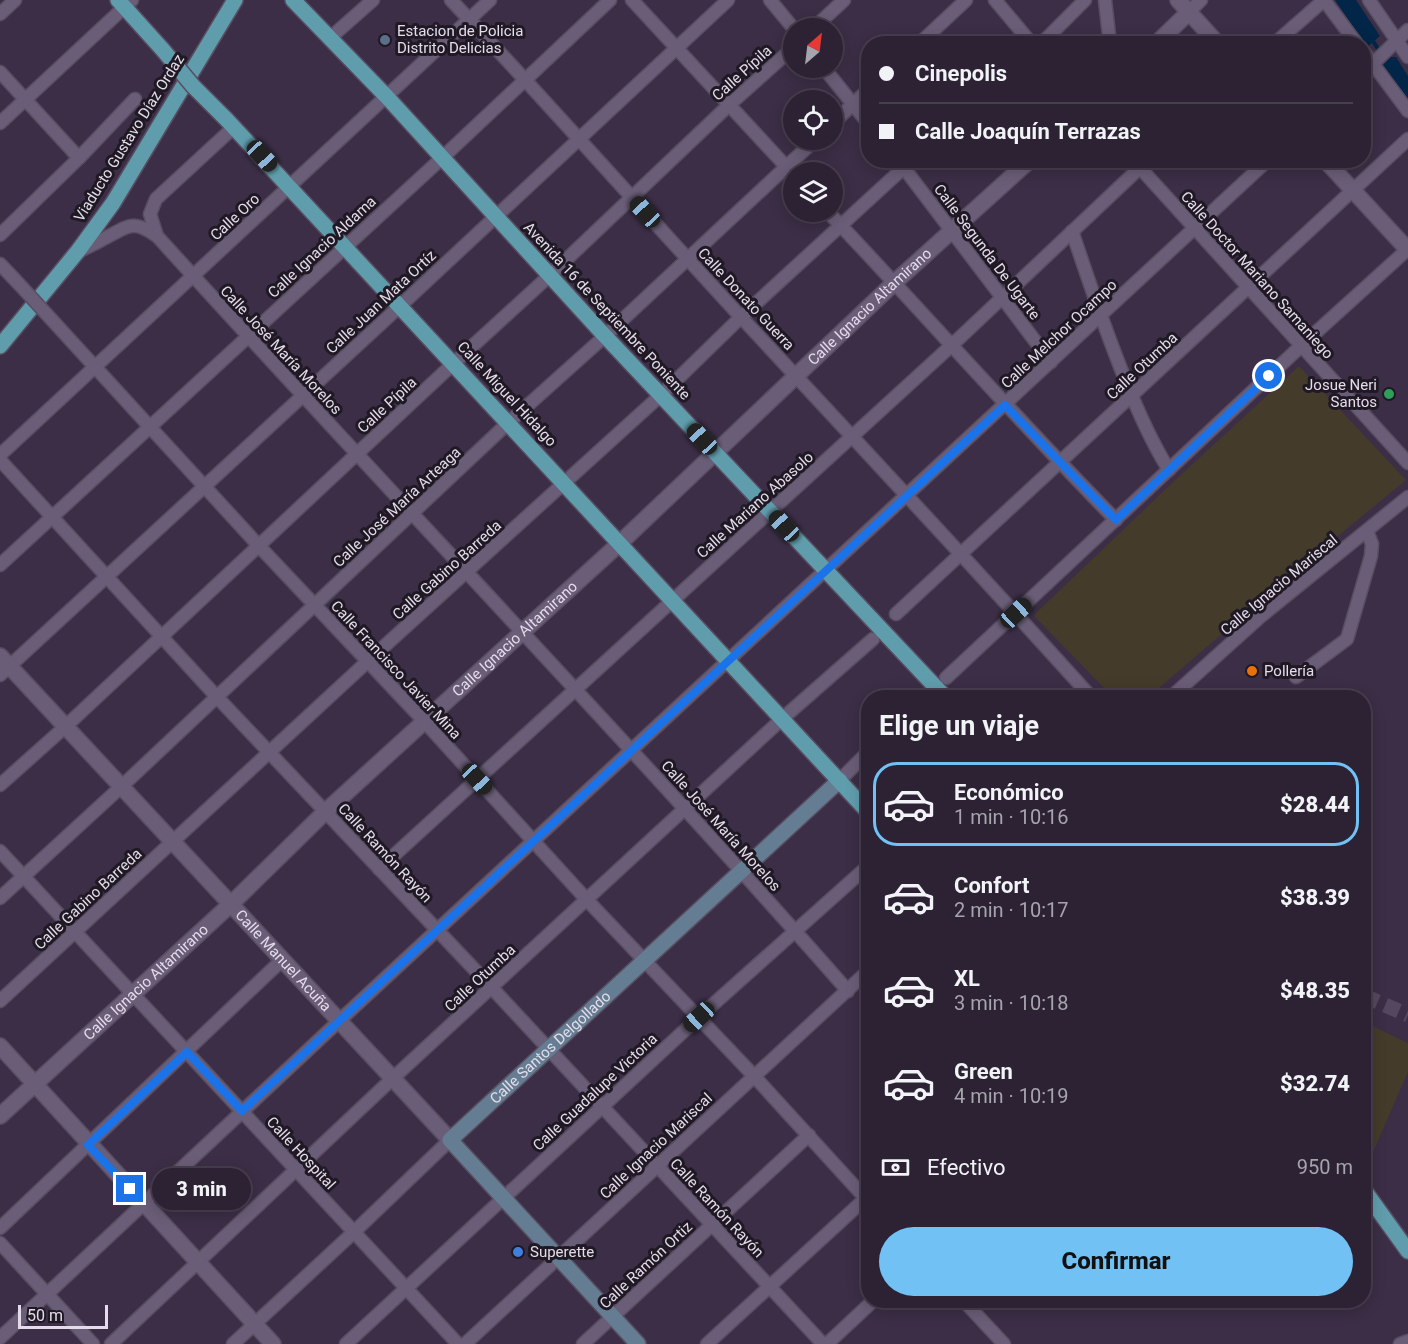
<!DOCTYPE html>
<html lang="es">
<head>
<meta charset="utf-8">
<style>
	body { margin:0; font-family:Roboto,sans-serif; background:#382f40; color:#f1f3f6; height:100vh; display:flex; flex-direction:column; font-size:22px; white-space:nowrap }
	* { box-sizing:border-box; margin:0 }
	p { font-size:20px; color:#a6a4ac }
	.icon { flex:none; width:33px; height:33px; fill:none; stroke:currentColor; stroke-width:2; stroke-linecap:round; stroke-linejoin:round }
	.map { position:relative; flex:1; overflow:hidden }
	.sheet { position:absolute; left:861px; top:690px; width:510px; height:618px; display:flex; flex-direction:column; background:#2c2234; border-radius:24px; box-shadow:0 3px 15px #0003,0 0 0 2px #483f4f }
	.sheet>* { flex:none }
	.banner { position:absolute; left:861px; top:36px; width:510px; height:132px; border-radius:24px; box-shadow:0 3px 15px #0003,0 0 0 2px #483f4f; display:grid; align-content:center; height:132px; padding:0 18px; background:#2c2234 }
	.needle { width:39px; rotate:28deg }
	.buttons { position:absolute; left:783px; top:18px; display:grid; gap:12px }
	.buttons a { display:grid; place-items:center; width:60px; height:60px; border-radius:50%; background:#2c2234; box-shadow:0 3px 15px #0003,0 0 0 2px #483f4f; font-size:30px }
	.scale { position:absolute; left:18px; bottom:15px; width:90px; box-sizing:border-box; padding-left:6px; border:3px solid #e4dceb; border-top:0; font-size:16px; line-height:21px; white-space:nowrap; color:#e4dceb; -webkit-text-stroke:4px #1f1924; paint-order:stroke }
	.end { position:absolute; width:27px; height:27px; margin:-14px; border:8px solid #1a73e8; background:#fff; box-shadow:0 0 0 3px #fff }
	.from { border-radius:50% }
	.bubble { position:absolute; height:42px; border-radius:21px; background:#2c2234; box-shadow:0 3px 15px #0003,0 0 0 2px #483f4f; font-size:20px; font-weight:800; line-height:42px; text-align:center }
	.car { position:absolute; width:18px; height:36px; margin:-18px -9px; border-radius:8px; box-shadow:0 0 4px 2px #0007; background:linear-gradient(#222 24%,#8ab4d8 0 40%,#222 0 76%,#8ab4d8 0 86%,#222 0) }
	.banner b { display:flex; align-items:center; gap:21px; height:57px; font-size:22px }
	.banner b+b { border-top:2px solid #483f4f }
	.banner i { width:15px; height:15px; background:#f1f3f6 }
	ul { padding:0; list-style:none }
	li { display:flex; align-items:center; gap:18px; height:84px; margin:0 12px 9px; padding:0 6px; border:3px solid transparent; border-radius:24px }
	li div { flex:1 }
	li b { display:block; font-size:22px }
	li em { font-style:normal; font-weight:800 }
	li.active { border-color:#72c1f5 }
	li>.icon { width:54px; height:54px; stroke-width:1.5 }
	h2 { padding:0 18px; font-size:27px; line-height:72px }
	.pay { display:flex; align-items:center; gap:15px; height:66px; padding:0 18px; font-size:22px }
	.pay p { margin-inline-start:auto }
	.button { display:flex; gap:12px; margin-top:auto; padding:12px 18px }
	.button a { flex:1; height:69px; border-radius:36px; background:#72c1f5; color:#111; font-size:24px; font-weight:800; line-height:69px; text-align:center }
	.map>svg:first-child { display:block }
	.commercial { fill:#453b2a }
	.water { fill:#012648 }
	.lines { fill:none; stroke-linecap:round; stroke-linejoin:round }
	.stream { stroke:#012648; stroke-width:4 }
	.primary-tunnel { stroke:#54485f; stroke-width:15; stroke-dasharray:15 8; stroke-linecap:butt }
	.minor-casing { stroke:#584d61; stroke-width:15 }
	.tertiary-casing { stroke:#584d61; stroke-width:18 }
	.secondary-casing { stroke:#584d61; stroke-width:18 }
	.primary-casing { stroke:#584d61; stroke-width:18 }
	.minor { stroke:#6a5d77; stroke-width:12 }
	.tertiary { stroke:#6a5d77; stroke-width:15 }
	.secondary { stroke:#657d92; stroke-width:15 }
	.primary { stroke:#609dac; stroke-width:15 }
	.minor-bridge-casing { stroke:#584d61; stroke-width:15; stroke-linecap:butt }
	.primary-bridge-casing { stroke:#584d61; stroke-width:18; stroke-linecap:butt }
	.minor-bridge { stroke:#6a5d77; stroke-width:12 }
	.primary-bridge { stroke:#609dac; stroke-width:15 }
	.route { stroke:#1a73e8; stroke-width:8 }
	.service-dot { fill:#5c6f8a; stroke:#1f1924; stroke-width:2 }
	.leisure-dot { fill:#2e9e5b; stroke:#1f1924; stroke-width:2 }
	.food-dot { fill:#e8710a; stroke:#1f1924; stroke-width:2 }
	.shop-dot { fill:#3f7fe0; stroke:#1f1924; stroke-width:2 }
	.labels { text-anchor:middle; stroke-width:6; stroke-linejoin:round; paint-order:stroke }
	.poi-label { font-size:15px; fill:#e4dceb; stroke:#1f1924; text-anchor:start }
	.street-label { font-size:15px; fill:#e4dceb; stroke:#1f1924 }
</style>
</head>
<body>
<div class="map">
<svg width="1408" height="1344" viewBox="0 0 1408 1344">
	<rect width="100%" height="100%" fill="#3b2e46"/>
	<g class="commercial">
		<path d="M1299,366L1406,480L1268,594L1262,595L1245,611V614L1152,694L1143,697L1120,698L1108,692L1034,616L1037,612L1171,484Z"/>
		<path d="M1364,1022L1408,1043V1072L1365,1170Z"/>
	</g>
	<g class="water">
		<path d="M1335,0H1356L1380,36L1367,47Z"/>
		<path d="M1391,57H1396L1408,76V102L1383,65Z"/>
	</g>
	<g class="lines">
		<path class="stream" d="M1371,38L1380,52"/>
		<path class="primary-tunnel" d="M1364,996L1408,1015"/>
		<g class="minor-casing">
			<g id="minor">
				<path d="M451,0C549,104 643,211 740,316C858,443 976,569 1092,698"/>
				<path d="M632,0L794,175"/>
				<path d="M770,0L794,29"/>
				<path d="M995,0L1032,44"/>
				<path d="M1105,0L1110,44"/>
				<path d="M1324,0L1357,44"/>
				<path d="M1369,0L1408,57"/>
				<path d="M1189,12L1201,0"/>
				<path d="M0,14L15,0"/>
				<path d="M814,28L844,0"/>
				<path d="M330,38L373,0"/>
				<path d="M919,44L966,0"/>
				<path d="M1041,44L1085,0"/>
				<path d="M1274,44L1324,0"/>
				<path d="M1364,52L1408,111"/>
				<path d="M824,68L868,123"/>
				<path d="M0,72L79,158"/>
				<path d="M1364,72L1408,30"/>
				<path d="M0,123L132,0"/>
				<path d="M832,124L868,90"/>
				<path d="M234,127L156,199L150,214L157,236C386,489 623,735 848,991"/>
				<path d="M898,160L1051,362"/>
				<path d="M1133,160L1408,463"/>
				<path d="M828,212C925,314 1017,420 1116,520"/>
				<path d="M1072,231C1088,279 1104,327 1123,374C1136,407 1150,440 1169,470"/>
				<path d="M0,235L79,158L135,99"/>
				<path d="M79,251C88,247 97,243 105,238C129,226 132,219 157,236"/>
				<path d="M0,264L19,284"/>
				<path d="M52,320L259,546L424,721L587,900L754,1076L868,1201"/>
				<path d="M0,455L490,0"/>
				<path d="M0,460L216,696L492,988L823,1344"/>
				<path d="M0,565L442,158L610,0"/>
				<path d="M896,614L1408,139"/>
				<path d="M0,675L400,306L728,0"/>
				<path d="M1296,677L1347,639L1371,556L1372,544L1367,531"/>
				<path d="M946,678L1302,345L1408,249"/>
				<path d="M1170,698L1260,617L1408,497"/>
				<path d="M840,780L868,752"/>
				<path d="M0,785L66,726L454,363L549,276L729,105L794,47"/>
				<path d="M0,851L458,1344"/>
				<path d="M379,869L952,345L1148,160"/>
				<path d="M0,898L122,786L508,423L605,336L815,140"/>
				<path d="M0,1001L368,661L661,395L741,317L912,160"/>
				<path d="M0,1228L282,960"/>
				<path d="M0,1243L93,1344"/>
				<path d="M963,1300L1004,1344"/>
				<path d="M0,1338L339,1021L1268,160"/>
				<path d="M111,1344L392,1079L783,718L873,639"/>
				<path d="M233,1344L354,1232L450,1140"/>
				<path d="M346,1344L699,1017L868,866"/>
				<path d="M465,1344L868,971"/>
				<path d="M583,1344L809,1135"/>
				<path d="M707,1344L866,1198"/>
				<path d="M827,1344L874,1300"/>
				<path d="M1400,1344L1408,1341"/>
			</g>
		</g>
		<g class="tertiary-casing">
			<g id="tertiary">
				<path d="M1178,0L1218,44"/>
				<path d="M1156,44L1189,12"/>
				<path d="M1325,160L1408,250"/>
				<path id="s1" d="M0,656L450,1140"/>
				<path d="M0,1046L273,1344"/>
				<path id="s2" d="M0,1116L231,904L325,812L620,543L895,282L1030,160"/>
			</g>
		</g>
		<g class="secondary-casing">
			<g id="secondary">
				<path id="s3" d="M638,1344L450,1140L840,780"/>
			</g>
		</g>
		<g class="primary-casing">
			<g id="primary">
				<path d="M118,0L163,50"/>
				<path d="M293,0L387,97L605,336L946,698"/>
				<path d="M227,120L868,812"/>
				<path d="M0,346L78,251L113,203L235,0"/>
				<path d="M1364,1190L1408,1251"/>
			</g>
		</g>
		<use href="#minor" class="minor"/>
		<use href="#tertiary" class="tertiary"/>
		<use href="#secondary" class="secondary"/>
		<use href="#primary" class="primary"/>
		<g class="minor-bridge-casing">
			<path id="minor-bridge" d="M19,284L52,320"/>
		</g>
		<g class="primary-bridge-casing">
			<path id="primary-bridge" d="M163,50L193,86L227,120"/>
		</g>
		<use href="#minor-bridge" class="minor-bridge"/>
		<use href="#primary-bridge" class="primary-bridge"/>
	</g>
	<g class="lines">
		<path class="route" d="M130,1189L88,1145L187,1052L242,1111L1005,405L1116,520L1269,376"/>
	</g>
	<circle class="service-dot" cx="385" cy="40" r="6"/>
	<circle class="leisure-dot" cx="1389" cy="394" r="6"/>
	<circle class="food-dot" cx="1252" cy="671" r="6"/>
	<circle class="shop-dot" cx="518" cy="1252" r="6"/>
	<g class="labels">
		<g class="poi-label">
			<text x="397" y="36">Estacion de Policia<tspan x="397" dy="17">Distrito Delicias</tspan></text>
			<text x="1377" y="390" text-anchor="end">Josue Neri<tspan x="1377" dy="17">Santos</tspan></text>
			<text x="1264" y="676">Pollería</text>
			<text x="530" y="1257">Superette</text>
		</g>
		<g class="street-label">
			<text transform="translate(742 73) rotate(-42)" y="5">Calle Pípila</text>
			<text transform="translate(129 138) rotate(-58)" y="5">Viaducto Gustavo Díaz Ordaz</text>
			<text transform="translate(235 217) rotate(-43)" y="5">Calle Oro</text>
			<text transform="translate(322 247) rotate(-43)" y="5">Calle Ignacio Aldama</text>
			<text transform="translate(987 252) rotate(53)" y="5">Calle Segunda De Ugarte</text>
			<text transform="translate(1257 275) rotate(48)" y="5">Calle Doctor Mariano Samaniego</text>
			<text transform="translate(746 299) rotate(47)" y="5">Calle Donato Guerra</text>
			<text transform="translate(381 302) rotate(-43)" y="5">Calle Juan Mata Ortíz</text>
			<text dy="5" stroke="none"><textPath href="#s2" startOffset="1188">Calle Ignacio Altamirano</textPath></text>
			<text transform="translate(607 311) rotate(47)" y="5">Avenida 16 de Septiembre Poniente</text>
			<text transform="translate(1059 334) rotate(-43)" y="5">Calle Melchor Ocampo</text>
			<text transform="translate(281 350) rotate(47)" y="5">Calle José María Morelos</text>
			<text transform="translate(1142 366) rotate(-43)" y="5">Calle Otumba</text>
			<text transform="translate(507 394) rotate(47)" y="5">Calle Miguel Hidalgo</text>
			<text transform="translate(387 405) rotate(-43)" y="5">Calle Pípila</text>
			<text transform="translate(755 505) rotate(-42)" y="5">Calle Mariano Abasolo</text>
			<text transform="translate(397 507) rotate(-43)" y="5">Calle José María Arteaga</text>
			<text transform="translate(447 570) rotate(-42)" y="5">Calle Gabino Barreda</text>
			<text transform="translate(1279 585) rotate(-40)" y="5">Calle Ignacio Mariscal</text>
			<text dy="5" stroke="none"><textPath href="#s2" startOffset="702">Calle Ignacio Altamirano</textPath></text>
			<text transform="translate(396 670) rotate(47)" y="5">Calle Francisco Javier Mina</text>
			<text transform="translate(721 826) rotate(48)" y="5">Calle José María Morelos</text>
			<text transform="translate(385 853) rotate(47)" y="5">Calle Ramón Rayón</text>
			<text transform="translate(88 899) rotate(-43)" y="5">Calle Gabino Barreda</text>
			<text dy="5" stroke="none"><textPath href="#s1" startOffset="416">Calle Manuel Acuña</textPath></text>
			<text transform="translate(480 978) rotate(-43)" y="5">Calle Otumba</text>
			<text dy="5" stroke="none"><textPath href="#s2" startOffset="198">Calle Ignacio Altamirano</textPath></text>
			<text dy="5" stroke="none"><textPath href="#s3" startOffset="414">Calle Santos Delgollado</textPath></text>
			<text transform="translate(595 1092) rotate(-43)" y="5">Calle Guadalupe Victoria</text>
			<text transform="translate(656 1146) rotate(-43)" y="5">Calle Ignacio Mariscal</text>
			<text transform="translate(301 1153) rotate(47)" y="5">Calle Hospital</text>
			<text transform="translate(717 1208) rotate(47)" y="5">Calle Ramón Rayón</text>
			<text transform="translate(646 1265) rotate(-43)" y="5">Calle Ramón Ortiz</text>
		</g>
	</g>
</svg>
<div class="buttons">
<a><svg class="needle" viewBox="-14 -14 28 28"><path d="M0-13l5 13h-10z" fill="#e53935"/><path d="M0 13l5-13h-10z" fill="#a6a4ac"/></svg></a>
<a><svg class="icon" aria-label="locate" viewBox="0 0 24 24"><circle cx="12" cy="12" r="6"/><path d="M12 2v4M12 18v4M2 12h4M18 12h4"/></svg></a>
<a><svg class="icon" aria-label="layers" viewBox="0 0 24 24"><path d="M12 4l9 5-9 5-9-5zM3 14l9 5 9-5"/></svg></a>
</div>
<div class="scale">50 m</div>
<i class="end from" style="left:1269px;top:376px"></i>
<i class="end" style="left:130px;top:1189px"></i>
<div class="bubble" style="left:152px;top:1168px;width:99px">3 min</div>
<i class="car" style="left:262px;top:156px;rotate:137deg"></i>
<i class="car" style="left:645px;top:212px;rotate:317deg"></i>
<i class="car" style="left:702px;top:439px;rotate:317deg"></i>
<i class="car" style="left:784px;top:526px;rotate:317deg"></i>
<i class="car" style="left:1016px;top:613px;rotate:47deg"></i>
<i class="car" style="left:477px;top:779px;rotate:137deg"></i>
<i class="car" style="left:699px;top:1017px;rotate:227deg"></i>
<div class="banner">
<b><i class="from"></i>Cinepolis</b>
<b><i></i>Calle Joaquín Terrazas</b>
</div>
<section class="sheet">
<h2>Elige un viaje</h2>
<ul>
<li class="active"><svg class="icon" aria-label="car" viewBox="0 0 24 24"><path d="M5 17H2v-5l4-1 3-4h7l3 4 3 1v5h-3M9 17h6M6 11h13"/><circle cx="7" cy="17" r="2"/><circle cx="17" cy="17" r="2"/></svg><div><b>Económico</b><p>1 min · 10:16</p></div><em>$28.44</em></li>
<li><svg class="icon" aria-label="car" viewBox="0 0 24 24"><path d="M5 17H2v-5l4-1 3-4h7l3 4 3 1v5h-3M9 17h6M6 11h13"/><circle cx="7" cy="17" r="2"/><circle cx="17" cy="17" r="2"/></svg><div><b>Confort</b><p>2 min · 10:17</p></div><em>$38.39</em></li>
<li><svg class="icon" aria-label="car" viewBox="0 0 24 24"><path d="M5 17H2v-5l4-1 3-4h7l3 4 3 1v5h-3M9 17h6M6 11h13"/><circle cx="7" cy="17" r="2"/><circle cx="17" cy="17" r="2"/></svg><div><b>XL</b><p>3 min · 10:18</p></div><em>$48.35</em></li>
<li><svg class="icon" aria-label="car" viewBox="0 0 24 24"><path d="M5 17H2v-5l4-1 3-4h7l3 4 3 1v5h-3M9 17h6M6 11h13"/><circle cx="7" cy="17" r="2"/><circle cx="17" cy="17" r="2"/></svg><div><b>Green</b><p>4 min · 10:19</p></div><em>$32.74</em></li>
</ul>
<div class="pay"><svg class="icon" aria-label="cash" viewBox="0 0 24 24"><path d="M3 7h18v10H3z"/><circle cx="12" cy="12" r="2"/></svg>Efectivo<p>950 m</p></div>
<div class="button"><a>Confirmar</a></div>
</section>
</div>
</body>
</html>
